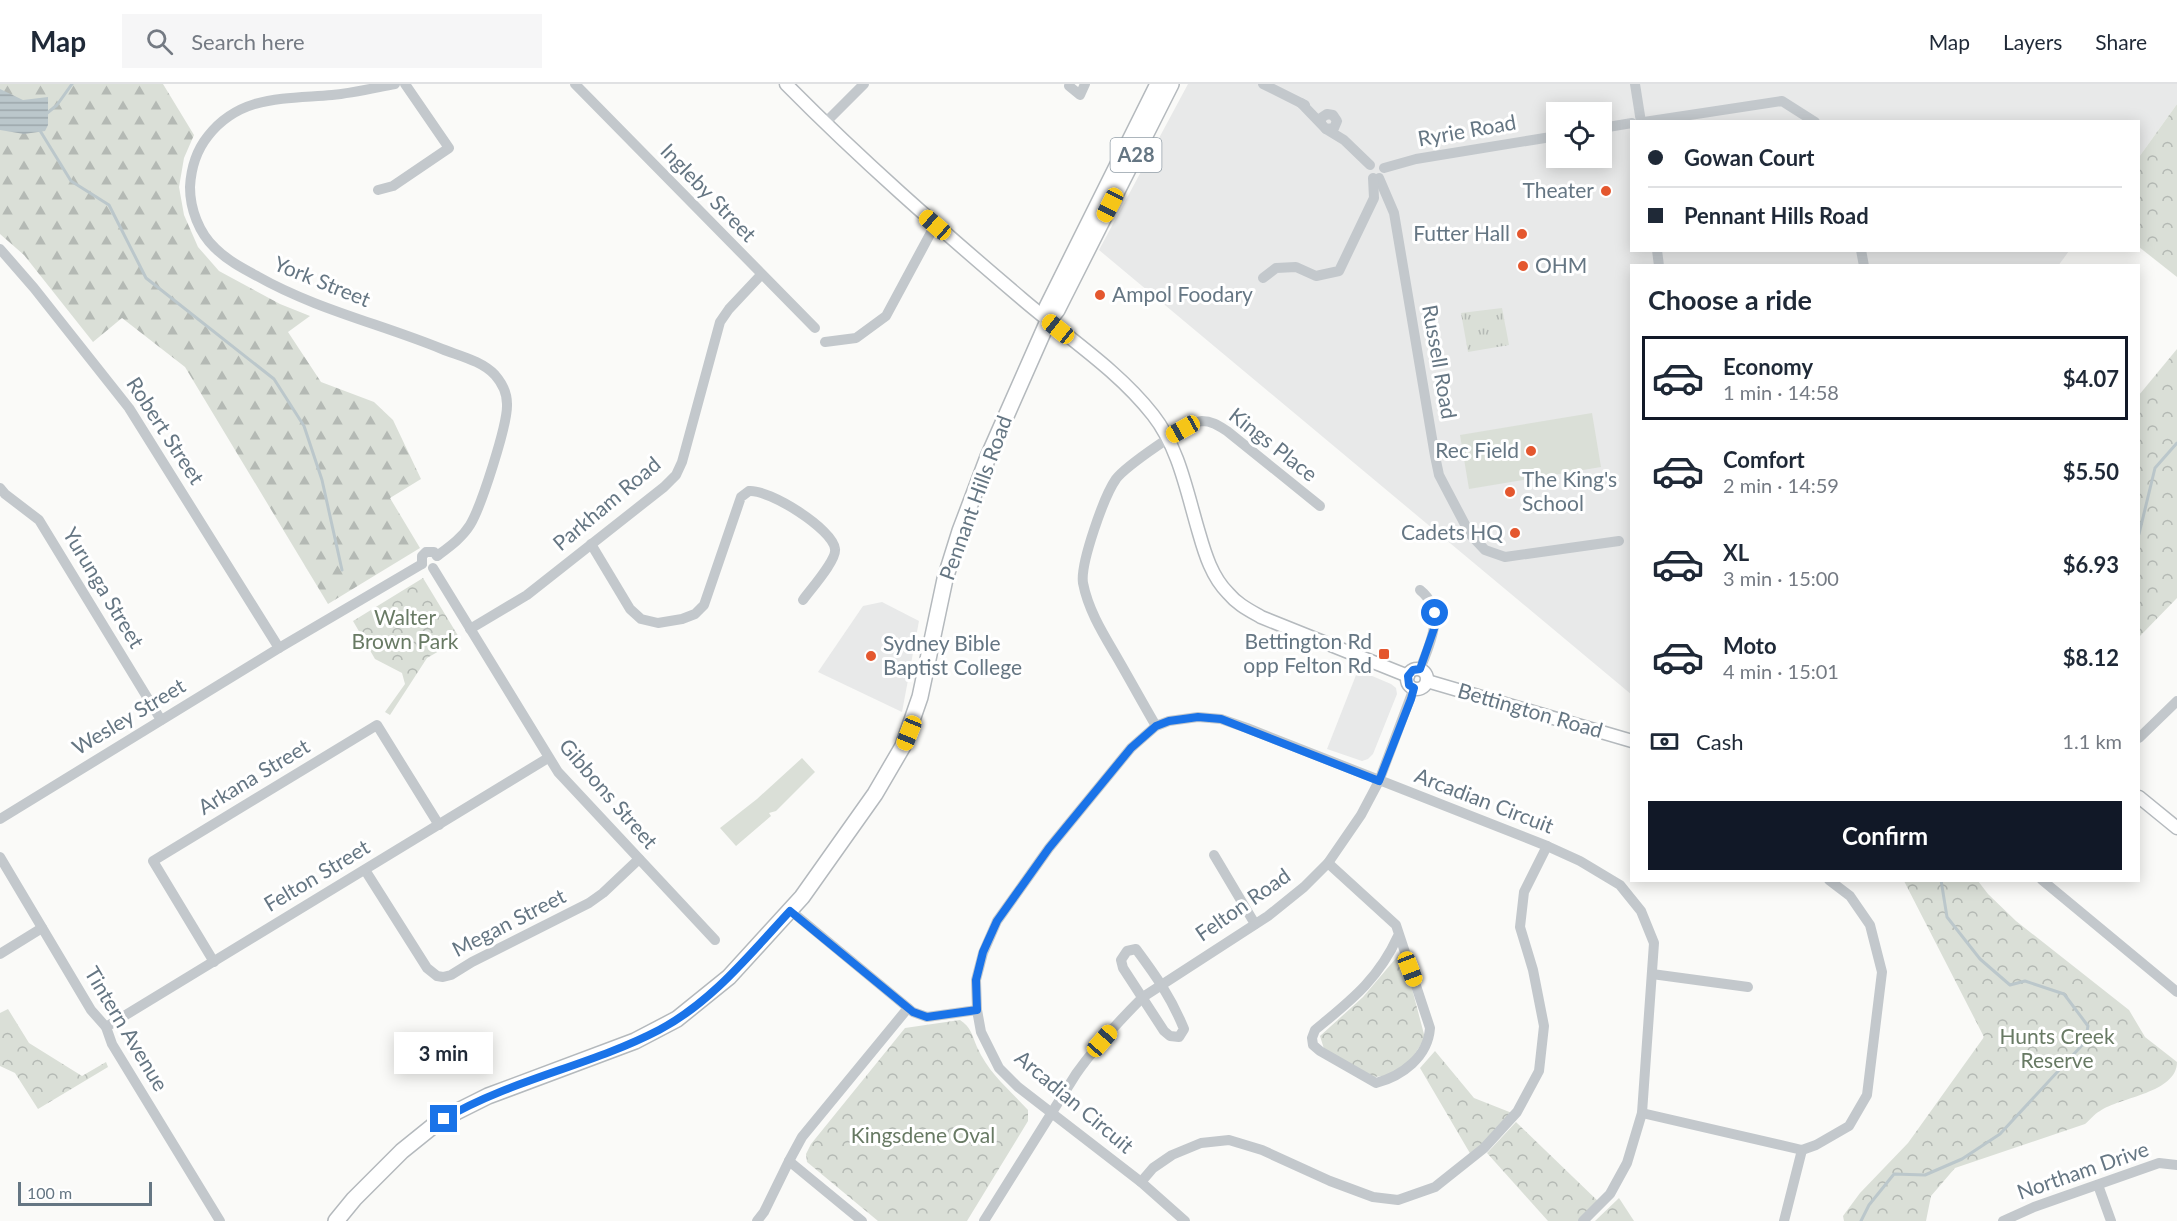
<!DOCTYPE html>
<html lang="en">
<head>
<meta charset="utf-8">
<style>
	body { margin:0; font-family:Lato,sans-serif; background:#f6f6f7; color:#1f2937; height:100vh; display:flex; flex-direction:column; font-size:22px; white-space:nowrap }
	* { box-sizing:border-box; margin:0 }
	p { font-size:20px; color:#747a83 }
	.icon { flex:none; width:33px; height:33px; fill:none; stroke:currentColor; stroke-width:2; stroke-linecap:round; stroke-linejoin:round }
	.map { position:relative; flex:1; overflow:hidden }
	.drawer { position:absolute; left:1630px; top:180px; width:510px; height:618px; display:flex; flex-direction:column; background:#fff; border-radius:0px; box-shadow:0 3px 15px #0003 }
	.drawer>* { flex:none }
	.top-card { position:absolute; left:1630px; top:36px; width:510px; height:132px; border-radius:0px; box-shadow:0 3px 15px #0003; display:grid; align-content:center; height:132px; padding:0 18px; background:#fff }
	.buttons { position:absolute; left:1546px; top:18px; display:grid; gap:12px }
	.buttons a { display:grid; place-items:center; width:66px; height:66px; border-radius:0px; background:#fff; box-shadow:0 3px 15px #0003; font-size:30px }
	.scale { position:absolute; left:18px; bottom:15px; width:134px; box-sizing:border-box; padding-left:6px; border:3px solid #657683; border-top:0; font-size:16px; line-height:21px; white-space:nowrap; color:#657683; -webkit-text-stroke:4px #fff; paint-order:stroke }
	.end { position:absolute; width:27px; height:27px; margin:-14px; border:8px solid #1a73e8; background:#fff; box-shadow:0 0 0 3px #fff }
	.from { border-radius:50% }
	.bubble { position:absolute; height:42px; border-radius:0px; background:#fff; box-shadow:0 3px 15px #0003; font-size:20px; font-weight:700; line-height:42px; text-align:center }
	.car { position:absolute; width:18px; height:36px; margin:-18px -9px; border-radius:8px; box-shadow:0 0 4px 2px #0007; background:linear-gradient(#f5c518 24%,#345 0 40%,#f5c518 0 76%,#345 0 86%,#f5c518 0) }
	.top-card b { display:flex; align-items:center; gap:21px; height:57px; font-size:22px }
	.top-card b+b { border-top:2px solid #e0e1e3 }
	.top-card i { width:15px; height:15px; background:#1f2937 }
	ul { padding:0; list-style:none }
	li { display:flex; align-items:center; gap:18px; height:84px; margin:0 12px 9px; padding:0 6px; border:3px solid transparent; border-radius:0px }
	li div { flex:1 }
	li b { display:block; font-size:22px }
	li em { font-style:normal; font-weight:700 }
	li.active { border-color:#111827 }
	li>.icon { width:54px; height:54px; stroke-width:1.5 }
	h2 { padding:0 18px; font-size:27px; line-height:72px }
	.pay { display:flex; align-items:center; gap:15px; height:66px; padding:0 18px; font-size:22px }
	.pay p { margin-inline-start:auto }
	.cta { display:flex; gap:12px; margin-top:auto; padding:12px 18px }
	.cta a { flex:1; height:69px; border-radius:0px; background:#111827; color:#fff; font-size:24px; font-weight:700; line-height:69px; text-align:center }
	header { display:flex; align-items:center; gap:36px; box-sizing:border-box; height:84px; padding:0 30px; background:#fff; border-bottom:2px solid #e0e1e3 }
	header strong { font-size:28px }
	nav { display:flex; gap:33px; margin-inline-start:auto; font-size:21px }
	.search { width:420px; height:54px; background:#f6f6f7; display:flex; align-items:center; gap:15px; box-sizing:border-box; padding:0 21px; border-radius:0px; color:#747a83; font-size:22px }
	.map>svg:first-child { display:block }
	.built { fill:#e8e9e9; fill-rule:evenodd }
	.grass { fill:url(#grass-tufts) }
	.forest { fill:url(#forest-firs) }
	.park { fill:url(#park-crowns) }
	.pitch { fill:#dadfd7 }
	.water { fill:url(#water-rules) }
	.lines { fill:none; stroke-linecap:round; stroke-linejoin:round }
	.stream { stroke:#bbc7cb; stroke-width:3 }
	.major-casing { stroke:#b5babe; stroke-width:15 }
	.highway-casing { stroke:#b4b9bd; stroke-width:18 }
	.minor { stroke:#c3c8cc; stroke-width:10 }
	.major { stroke:#fff; stroke-width:12 }
	.highway { stroke:#fff; stroke-width:15 }
	.route { stroke:#1a73e8; stroke-width:8 }
	.poi-dot { fill:#e4572e; stroke:#fff; stroke-width:2 }
	.labels { text-anchor:middle; stroke-width:6; stroke-linejoin:round; paint-order:stroke }
	.shield { fill:#fff; stroke:#939fa8; stroke-width:1.5 }
	.shield-label { font-size:20px; font-weight:bold; fill:#657683 }
	.street-label { font-size:21px; fill:#657683; stroke:#fff }
	.poi-label { font-size:21px; fill:#657683; stroke:#fff; text-anchor:end }
	.park-label { font-size:21px; fill:#687a64; stroke:#fff }
</style>
</head>
<body>
<header>
<strong>Map</strong>
<div class="search"><svg class="icon" aria-label="search" viewBox="0 0 24 24"><circle cx="10" cy="10" r="6"/><path d="M15 15l6 6"/></svg>Search here</div>
<nav><a>Map</a><a>Layers</a><a>Share</a></nav>
</header>
<div class="map">
<svg width="2177" height="1137" viewBox="0 0 2177 1137">
	<defs>
		<pattern id="grass-tufts" width="24" height="20" patternUnits="userSpaceOnUse" patternTransform="scale(1.5)"><rect width="24" height="20" fill="#dadfd7"/><path d="M3 7l-1-3M5 7V3M7 7l1-3M15 17l-1-3M17 17v-4M19 17l1-3" fill="none" stroke="#b4b9b4"/></pattern>
		<pattern id="forest-firs" width="22" height="20" patternUnits="userSpaceOnUse" patternTransform="scale(1.5)"><rect width="22" height="20" fill="#dadfd7"/><path d="M5 1l3.5 6h-7zM16 11l3.5 6h-7z" fill="#b4b9b4"/></pattern>
		<pattern id="park-crowns" width="20" height="18" patternUnits="userSpaceOnUse" patternTransform="scale(1.5)"><rect width="20" height="18" fill="#dadfd7"/><path d="M2 6a3 3 0 1 1 6 0M12 15a3 3 0 1 1 6 0" fill="none" stroke="#b4b9b4"/></pattern>
		<pattern id="water-rules" width="6" height="5" patternUnits="userSpaceOnUse" patternTransform="scale(1.5)"><rect width="6" height="5" fill="#bbc7cb"/><path d="M0 2.5h6" fill="none" stroke="#9ca6aa"/></pattern>
	</defs>
	<rect width="100%" height="100%" fill="#fafaf8"/>
	<g class="built">
		<path d="M1188,0H2177V20L2139,73V38H1632V166L2069,167L2058,182H1632V611L1099,166ZM1557,28H1602V74H1557Z"/>
		<path d="M882,518L919,537L902,628L818,588L863,522Z"/>
		<path d="M1358,586L1391,600L1396,604L1397,610L1373,670L1368,675L1362,677L1327,665Z"/>
	</g>
	<path class="grass" d="M1502,224L1509,261L1468,268L1461,229Z"/>
	<path class="forest" d="M0,0H163L194,51L184,74L179,103L184,131L198,163L219,187L280,220L310,232L288,248L321,298L374,318L393,336L421,395L390,414L420,464L328,520L185,283L122,234L93,258L24,171L0,150Z"/>
	<g class="park">
		<path d="M2177,20V193L2139,163V73Z"/>
		<path d="M2177,265V514L2139,553V311Z"/>
		<path d="M423,494L460,555L427,574L390,631L385,628L405,600L402,589L375,575L353,537Z"/>
		<path d="M1904,797H1978L1988,810L2016,837L2129,926L2145,953L2177,978C2177,1009 2120,1013 2100,1027C2094,1030 2090,1036 2085,1040L1955,1084L1931,1112L1926,1137H1844L1843,1132L1860,1109L1908,1059L1984,953Z"/>
		<path d="M1402,867L1425,954L1409,979L1392,991L1374,993L1324,965L1320,952L1363,913Z"/>
		<path d="M8,925L29,959L82,992L106,978L108,983L38,1025L15,989L0,982V929Z"/>
		<path d="M960,936C971,943 972,951 977,963C989,990 1009,1005 1028,1026V1037L967,1137H878L807,1078L806,1070L811,1060L905,944Z"/>
		<path d="M1435,967L1474,1014L1512,1029L1471,1071L1420,984Z"/>
		<path d="M1516,1038L1601,1120L1581,1137H1548L1487,1069Z"/>
		<path d="M1619,1114L1634,1137H1595Z"/>
	</g>
	<g class="pitch">
		<path d="M1592,329L1601,383L1469,405L1460,351Z"/>
		<path d="M802,674L815,688L776,727L769,729L771,732L736,762L720,744L757,715Z"/>
	</g>
	<path class="water" d="M0,5L23,16L48,13V41L45,47L24,50L0,46Z"/>
	<g class="lines">
		<g class="stream">
			<path d="M46,30L57,21L72,0"/>
			<path d="M39,45L71,97L109,121L146,194L274,295L304,342L322,396L342,486"/>
			<path d="M2139,450L2155,384L2177,359"/>
			<path d="M1861,1137L1869,1121L1894,1090L1925,1091L1962,1075L2000,1050L2085,958L2088,942L2064,910L2025,897L2010,901L1980,875L1947,833L1941,796"/>
		</g>
		<g class="major-casing">
			<g id="major">
				<path d="M786,0C861,76 940,145 1021,214C1065,252 1117,285 1153,331C1179,364 1187,409 1199,449C1205,470 1212,493 1228,509C1237,520 1249,526 1261,533L1408,592"/>
				<circle cx="1417" cy="595" r="10"/>
				<path d="M1427,597L1632,657"/>
				<path d="M2139,713L2177,744"/>
			</g>
		</g>
		<g class="highway-casing">
			<g id="highway">
				<path d="M1048,237L1047,223L1158,0"/>
				<path d="M336,1137L354,1115L402,1067L433,1042L456,1028L488,1012L635,957L677,935L729,893L802,813L875,710L903,662L920,613L945,495L960,447L988,373L1048,237L1057,226L1171,0"/>
			</g>
		</g>
		<g class="minor">
			<path d="M395,0C374,4 353,9 332,11C284,15 240,11 208,52C196,67 191,84 190,103C190,125 199,149 215,164C227,176 242,184 257,192C315,225 381,240 442,265C460,272 482,277 495,291C502,299 507,309 507,320C508,340 481,423 470,441C462,454 449,463 437,472"/>
			<path d="M575,0L815,244"/>
			<path d="M1263,0L1305,21"/>
			<path d="M1635,0L1641,38"/>
			<path d="M1069,2L1080,11L1085,0"/>
			<path d="M1301,19L1326,45L1334,44L1337,37L1333,31L1327,30L1321,34V39"/>
			<path d="M1644,38L1782,17L1815,38"/>
			<path d="M825,39L864,0"/>
			<path d="M1602,44L1632,39"/>
			<path d="M1326,45L1344,56L1370,81"/>
			<path d="M1384,84L1416,75L1557,52"/>
			<path d="M1379,94L1394,129L1435,372L1439,391L1470,450L1485,466L1505,473L1619,457"/>
			<path d="M378,106L393,102L449,64L405,0"/>
			<path d="M0,165L34,204L129,324L279,564"/>
			<path d="M1657,166L1659,182"/>
			<path d="M1861,166L1864,182"/>
			<path d="M1263,194L1276,184L1296,183L1316,192L1339,187L1374,114L1373,94"/>
			<path d="M825,258L856,254L886,232L935,141"/>
			<path d="M0,404L5,410L39,436L161,636"/>
			<path d="M591,460L630,525L641,535L658,539L682,535L695,530L704,521L741,413L749,407C769,405 833,445 835,465C837,476 810,506 803,516"/>
			<path d="M422,480V472L426,468H434L437,472"/>
			<path d="M433,484L558,688L715,856"/>
			<path d="M1420,506C1446,527 1431,558 1420,585"/>
			<path d="M470,545L527,511L664,403L676,391L682,378L720,238L729,225L761,191"/>
			<path d="M1156,642C1142,618 1129,594 1115,570C1102,548 1088,525 1083,499C1080,480 1104,412 1116,395C1125,383 1188,338 1202,337C1212,337 1219,342 1227,347L1320,422"/>
			<path d="M2139,654L2177,617"/>
			<path d="M0,735L279,564L422,480"/>
			<path d="M1214,771L1255,840"/>
			<path d="M0,773L91,926L106,943L112,960L220,1137"/>
			<path d="M1328,779L1396,841L1430,944C1428,973 1402,992 1376,999L1320,967L1313,961L1312,954L1315,946C1350,917 1378,896 1398,852"/>
			<path d="M365,786L427,884L437,892L443,893L451,891L472,878L589,819L603,809L639,775"/>
			<path d="M2042,796L2177,908"/>
			<path d="M791,827L913,928L927,933L977,926"/>
			<path d="M1136,865C1156,892 1171,913 1184,945L1179,953L1170,952L1164,947L1123,884L1121,876L1127,867Z"/>
			<path d="M0,870L42,844"/>
			<path d="M214,878L153,777L377,641L439,741"/>
			<path d="M1652,890L1748,903"/>
			<path d="M106,943L548,674"/>
			<path d="M1642,1029L1802,1066L1816,1061L1849,1042L1867,1011L1882,888L1870,841L1850,812L1829,796"/>
			<path d="M789,1077L862,1137"/>
			<path d="M1141,1098L1153,1084L1172,1071L1201,1059L1229,1056L1262,1066L1330,1097L1373,1113L1398,1116L1435,1103L1484,1064L1517,1028L1539,987L1544,942L1533,886L1520,843L1524,808L1547,762"/>
			<path d="M2098,1101L2111,1137"/>
			<path d="M757,1137L764,1128L789,1077L802,1053L908,924"/>
			<path d="M984,1137L1076,990C1095,963 1119,937 1143,913L1268,832L1304,803L1328,779L1361,731L1379,697L1414,604"/>
			<path d="M1185,1137L1141,1098L1018,1003L999,984L981,948L977,926L976,896L983,869L997,837L1049,764L1131,664L1156,642L1169,637L1198,633L1221,635L1247,644L1547,762L1580,777L1620,801L1641,827L1654,859L1642,1029L1627,1079L1610,1110L1583,1137"/>
			<path d="M1784,1137L1802,1066"/>
			<path d="M2003,1137L2034,1123L2159,1079L2177,1081"/>
		</g>
		<use href="#major" class="major"/>
		<use href="#highway" class="highway"/>
	</g>
	<g class="lines">
		<path class="route" d="M444,1035C512,995 590,982 659,946C712,918 750,870 790,827L913,928L927,933L977,926L976,896L983,868L997,837L1049,764L1131,664L1156,642L1169,637L1198,633L1221,635L1379,697L1411,615L1414,604L1409,601L1408,592L1413,586L1420,585L1435,542V529"/>
	</g>
	<g class="poi-dot">
		<circle cx="1606" cy="107" r="6"/>
		<circle cx="1522" cy="150" r="6"/>
		<circle cx="1523" cy="182" r="6"/>
		<circle cx="1100" cy="211" r="6"/>
		<circle cx="1531" cy="367" r="6"/>
		<circle cx="1510" cy="408" r="6"/>
		<circle cx="1515" cy="449" r="6"/>
		<rect x="1378" y="564" width="12" height="12" rx="3"/>
		<circle cx="871" cy="572" r="6"/>
	</g>
	<g class="labels">
		<rect class="shield" x="1110.5" y="54" width="51" height="34" rx="4.5"/>
		<g class="shield-label">
			<text x="1136" y="78">A28</text>
		</g>
		<g class="street-label">
			<text transform="translate(1467 47) rotate(-10)" y="7">Ryrie Road</text>
			<text transform="translate(708 109) rotate(46)" y="7">Ingleby Street</text>
			<text transform="translate(322 198) rotate(22)" y="7">York Street</text>
			<text transform="translate(1439 278) rotate(80)" y="7">Russell Road</text>
			<text transform="translate(165 347) rotate(57)" y="7">Robert Street</text>
			<text transform="translate(1273 361) rotate(38)" y="7">Kings Place</text>
			<text transform="translate(976 414) rotate(-70)" y="7">Pennant Hills Road</text>
			<text transform="translate(607 420) rotate(-40)" y="7">Parkham Road</text>
			<text transform="translate(103 504) rotate(59)" y="7">Yurunga Street</text>
			<text transform="translate(1530 627) rotate(16)" y="7">Bettington Road</text>
			<text transform="translate(129 633) rotate(-31)" y="7">Wesley Street</text>
			<text transform="translate(254 693) rotate(-31)" y="7">Arkana Street</text>
			<text transform="translate(608 710) rotate(49)" y="7">Gibbons Street</text>
			<text transform="translate(1484 717) rotate(21)" y="7">Arcadian Circuit</text>
			<text transform="translate(317 792) rotate(-31)" y="7">Felton Street</text>
			<text transform="translate(1243 821) rotate(-35)" y="7">Felton Road</text>
			<text transform="translate(509 839) rotate(-27)" y="7">Megan Street</text>
			<text transform="translate(126 945) rotate(59)" y="7">Tintern Avenue</text>
			<text transform="translate(1074 1018) rotate(40)" y="7">Arcadian Circuit</text>
			<text transform="translate(2083 1087) rotate(-19)" y="7">Northam Drive</text>
		</g>
		<g class="poi-label">
			<text x="1594" y="114">Theater</text>
			<text x="1510" y="157">Futter Hall</text>
			<text x="1535" y="189" text-anchor="start">OHM</text>
			<text x="1112" y="218" text-anchor="start">Ampol Foodary</text>
			<text x="1519" y="374">Rec Field</text>
			<text x="1522" y="403" text-anchor="start">The King's<tspan x="1522" dy="24">School</tspan></text>
			<text x="1503" y="456">Cadets HQ</text>
			<text x="1372" y="565">Bettington Rd<tspan x="1372" dy="24">opp Felton Rd</tspan></text>
			<text x="883" y="567" text-anchor="start">Sydney Bible<tspan x="883" dy="24">Baptist College</tspan></text>
		</g>
		<g class="park-label">
			<text x="405" y="541">Walter<tspan x="405" dy="24">Brown Park</tspan></text>
			<text x="2057" y="960">Hunts Creek<tspan x="2057" dy="24">Reserve</tspan></text>
			<text x="923" y="1059">Kingsdene Oval</text>
		</g>
	</g>
</svg>
<div class="buttons">
<a><svg class="icon" aria-label="locate" viewBox="0 0 24 24"><circle cx="12" cy="12" r="6"/><path d="M12 2v4M12 18v4M2 12h4M18 12h4"/></svg></a>
</div>
<div class="scale">100 m</div>
<i class="end from" style="left:1435px;top:529px"></i>
<i class="end" style="left:444px;top:1035px"></i>
<div class="bubble" style="left:394px;top:948px;width:99px">3 min</div>
<i class="car" style="left:1110px;top:121px;rotate:207deg"></i>
<i class="car" style="left:935px;top:141px;rotate:311deg"></i>
<i class="car" style="left:1058px;top:245px;rotate:309deg"></i>
<i class="car" style="left:1183px;top:345px;rotate:241deg"></i>
<i class="car" style="left:909px;top:649px;rotate:202deg"></i>
<i class="car" style="left:1410px;top:885px;rotate:159deg"></i>
<i class="car" style="left:1102px;top:957px;rotate:41deg"></i>
<div class="top-card">
<b><i class="from"></i>Gowan Court</b>
<b><i></i>Pennant Hills Road</b>
</div>
<section class="drawer">
<h2>Choose a ride</h2>
<ul>
<li class="active"><svg class="icon" aria-label="car" viewBox="0 0 24 24"><path d="M5 17H2v-5l4-1 3-4h7l3 4 3 1v5h-3M9 17h6M6 11h13"/><circle cx="7" cy="17" r="2"/><circle cx="17" cy="17" r="2"/></svg><div><b>Economy</b><p>1 min · 14:58</p></div><em>$4.07</em></li>
<li><svg class="icon" aria-label="car" viewBox="0 0 24 24"><path d="M5 17H2v-5l4-1 3-4h7l3 4 3 1v5h-3M9 17h6M6 11h13"/><circle cx="7" cy="17" r="2"/><circle cx="17" cy="17" r="2"/></svg><div><b>Comfort</b><p>2 min · 14:59</p></div><em>$5.50</em></li>
<li><svg class="icon" aria-label="car" viewBox="0 0 24 24"><path d="M5 17H2v-5l4-1 3-4h7l3 4 3 1v5h-3M9 17h6M6 11h13"/><circle cx="7" cy="17" r="2"/><circle cx="17" cy="17" r="2"/></svg><div><b>XL</b><p>3 min · 15:00</p></div><em>$6.93</em></li>
<li><svg class="icon" aria-label="car" viewBox="0 0 24 24"><path d="M5 17H2v-5l4-1 3-4h7l3 4 3 1v5h-3M9 17h6M6 11h13"/><circle cx="7" cy="17" r="2"/><circle cx="17" cy="17" r="2"/></svg><div><b>Moto</b><p>4 min · 15:01</p></div><em>$8.12</em></li>
</ul>
<div class="pay"><svg class="icon" aria-label="cash" viewBox="0 0 24 24"><path d="M3 7h18v10H3z"/><circle cx="12" cy="12" r="2"/></svg>Cash<p>1.1 km</p></div>
<div class="cta"><a>Confirm</a></div>
</section>
</div>
</body>
</html>
